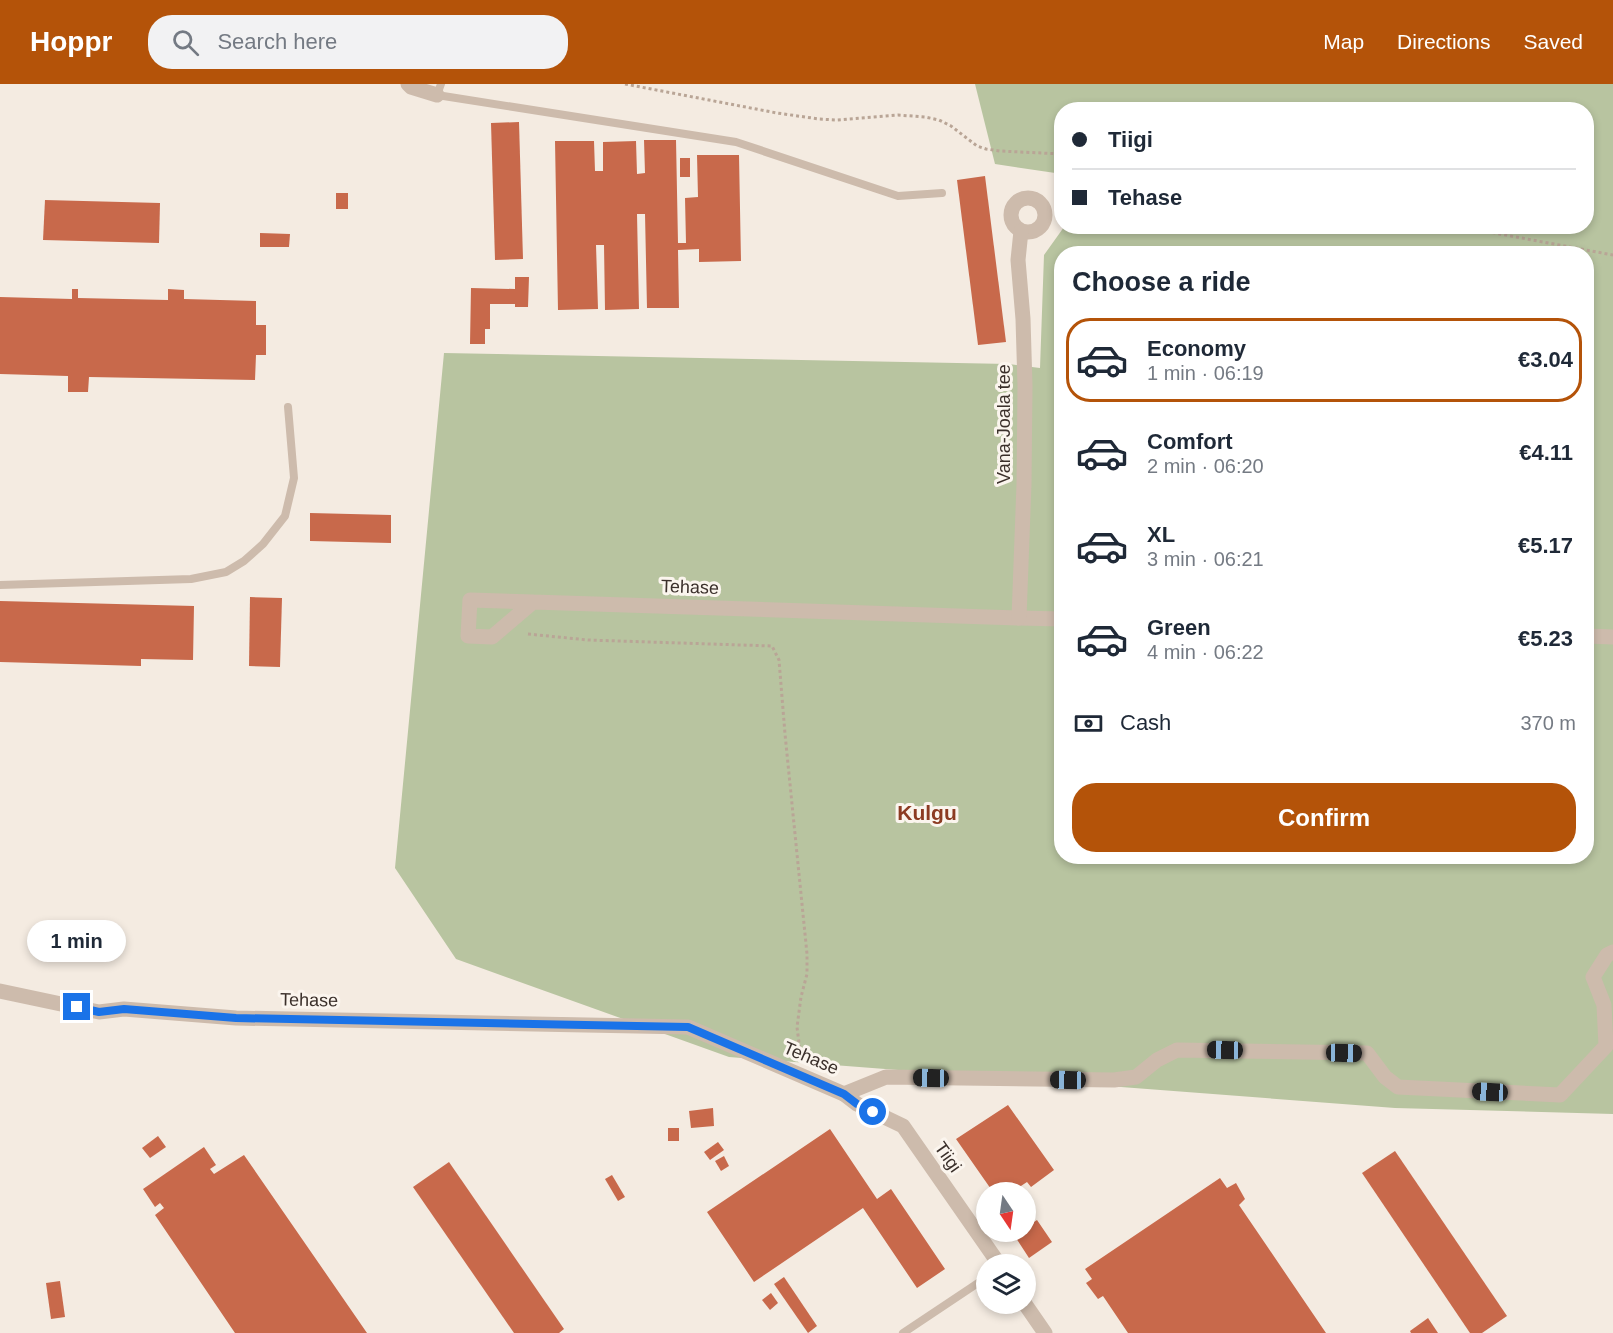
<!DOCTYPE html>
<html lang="en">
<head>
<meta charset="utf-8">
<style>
	body { margin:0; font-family:Arial,sans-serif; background:#f2f2f3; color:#1f2937; height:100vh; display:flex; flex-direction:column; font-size:22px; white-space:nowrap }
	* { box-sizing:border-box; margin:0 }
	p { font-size:20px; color:#747a83 }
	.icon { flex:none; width:33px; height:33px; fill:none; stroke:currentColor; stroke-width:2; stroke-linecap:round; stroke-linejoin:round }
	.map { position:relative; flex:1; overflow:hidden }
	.side { position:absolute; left:1054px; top:162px; width:540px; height:618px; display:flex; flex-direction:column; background:#fff; border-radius:24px; box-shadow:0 3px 9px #0003 }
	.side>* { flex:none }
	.guide { position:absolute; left:1054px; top:18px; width:540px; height:132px; border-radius:24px; box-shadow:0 3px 9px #0003; display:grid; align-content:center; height:132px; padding:0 18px; background:#fff }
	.needle { width:39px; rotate:167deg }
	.fabs { position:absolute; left:976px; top:1098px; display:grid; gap:12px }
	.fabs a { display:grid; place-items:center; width:60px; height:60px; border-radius:50%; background:#fff; box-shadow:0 3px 9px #0003; font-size:30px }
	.end { position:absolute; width:27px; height:27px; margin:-14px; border:8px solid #1a73e8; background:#fff; box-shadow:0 0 0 3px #fff }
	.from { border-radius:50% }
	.bubble { position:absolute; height:42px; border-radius:21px; background:#fff; box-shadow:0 3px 9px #0003; font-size:20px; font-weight:600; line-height:42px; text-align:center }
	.car { position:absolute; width:18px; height:36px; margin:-18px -9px; border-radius:8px; box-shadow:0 0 4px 2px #0007; background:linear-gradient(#222 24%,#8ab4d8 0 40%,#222 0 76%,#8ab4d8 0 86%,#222 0) }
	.guide b { display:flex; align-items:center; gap:21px; height:57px; font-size:22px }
	.guide b+b { border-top:2px solid #e0e1e3 }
	.guide i { width:15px; height:15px; background:#1f2937 }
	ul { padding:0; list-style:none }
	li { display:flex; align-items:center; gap:18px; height:84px; margin:0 12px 9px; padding:0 6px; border:3px solid transparent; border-radius:24px }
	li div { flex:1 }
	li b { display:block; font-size:22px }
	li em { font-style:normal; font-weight:600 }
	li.selected { border-color:#b45309 }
	li>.icon { width:54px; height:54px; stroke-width:1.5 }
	h2 { padding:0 18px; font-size:27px; line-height:72px }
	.pay { display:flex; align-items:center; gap:15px; height:66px; padding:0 18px; font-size:22px }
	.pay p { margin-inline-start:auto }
	.button { display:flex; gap:12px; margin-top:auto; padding:12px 18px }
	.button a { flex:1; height:69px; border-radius:24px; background:#b45309; color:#fff; font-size:24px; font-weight:600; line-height:69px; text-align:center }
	header { display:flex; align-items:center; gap:36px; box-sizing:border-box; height:84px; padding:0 30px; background:#b45309; color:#fff }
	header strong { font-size:28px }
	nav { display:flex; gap:33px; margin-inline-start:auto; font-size:21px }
	.search { width:420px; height:54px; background:#f2f2f3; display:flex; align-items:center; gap:15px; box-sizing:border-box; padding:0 21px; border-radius:24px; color:#747a83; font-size:22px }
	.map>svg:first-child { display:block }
	.green { fill:#b8c4a0; fill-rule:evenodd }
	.building { fill:#c8694b }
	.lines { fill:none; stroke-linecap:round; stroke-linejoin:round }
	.path { stroke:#b9a596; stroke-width:3; stroke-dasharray:3 3; stroke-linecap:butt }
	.service { stroke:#cdbbac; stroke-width:8 }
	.minor { stroke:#cdbbac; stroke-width:15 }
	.route { stroke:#1a73e8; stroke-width:8 }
	.labels { text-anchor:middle; stroke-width:6; stroke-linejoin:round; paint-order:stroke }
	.street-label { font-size:18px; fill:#3b302b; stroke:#fbf5ee }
	.quarter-label { font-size:21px; font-weight:bold; fill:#8c3b22; stroke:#fbf5ee }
</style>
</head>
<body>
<header>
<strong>Hoppr</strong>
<div class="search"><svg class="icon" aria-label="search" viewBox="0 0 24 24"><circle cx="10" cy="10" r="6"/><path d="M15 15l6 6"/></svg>Search here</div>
<nav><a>Map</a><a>Directions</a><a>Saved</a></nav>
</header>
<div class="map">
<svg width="1613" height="1249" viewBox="0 0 1613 1249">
	<rect width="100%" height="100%" fill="#f4ebe1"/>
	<path class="green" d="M975,0H1613V1030L1395,1024L729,973L456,875L395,784L444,269L1009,280L1040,284L1044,171L1064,143L1587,142V26H1062V90L995,80ZM1062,170H1587V772H1062Z"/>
	<g class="building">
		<path d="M519,38L523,175L495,176L491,39Z"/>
		<path d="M644,56H676L678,159H686L685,114L698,113L697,71H739L741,177L699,178V165L678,166L679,224H647L645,130H637L639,225L605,226L604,161H596L598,225L558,226L555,57H594L595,87H603V58L636,57L637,90L645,89Z"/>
		<rect x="680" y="74" width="10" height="19"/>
		<path d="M985,92L1006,258L978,261L957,96Z"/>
		<rect x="336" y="109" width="12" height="16"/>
		<path d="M45,116L160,119L159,159L43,156Z"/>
		<path d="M260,149L290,150L289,163H260Z"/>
		<path d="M515,193H529L528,223H515V220H490V245H485V260H470L471,204L515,205Z"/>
		<path d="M72,205H78V214L168,216V205L184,206V215L256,217V241H266V271H256L255,296L89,293L88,308H68V292L0,290V213L72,215Z"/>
		<path d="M310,429L391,431V459L310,457Z"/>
		<path d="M250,513L282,514L280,583L249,582Z"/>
		<path d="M0,517L194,522L193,576L141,575V582L0,578Z"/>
		<path d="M1008,1021L1054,1086L1031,1103L1027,1098L1012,1108H993L956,1055Z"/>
		<path d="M713,1024L714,1042L691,1044L689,1027Z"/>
		<rect x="668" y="1044" width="11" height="13"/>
		<path d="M830,1045L877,1115L891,1105L945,1185L917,1204L863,1124L754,1198L707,1128Z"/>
		<path d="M158,1052L166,1063L150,1074L142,1064Z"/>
		<path d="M718,1058L724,1066L710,1076L704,1068Z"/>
		<path d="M204,1063L216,1081L210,1085L214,1090L244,1071L367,1249H235L155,1131L164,1124L160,1119L155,1123L143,1105Z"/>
		<path d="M1395,1067L1507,1232L1482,1249H1470L1362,1089Z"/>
		<path d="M724,1072L729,1082L721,1087L715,1077Z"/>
		<path d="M449,1078L564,1245L559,1249H514L413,1103Z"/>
		<path d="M612,1091L625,1113L618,1117L605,1095Z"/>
		<path d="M1220,1094L1227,1104L1236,1099L1245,1115L1239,1121L1326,1249H1128L1103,1212L1098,1215L1086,1199L1092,1195L1085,1185Z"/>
		<path d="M1037,1136L1052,1158L1029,1174L1014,1151L1019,1148H1026V1143Z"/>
		<path d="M784,1193L817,1242L808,1249L774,1200Z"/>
		<path d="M60,1197L65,1233L51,1235L46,1199Z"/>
		<path d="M771,1209L778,1219L770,1226L762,1216Z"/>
		<path d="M1428,1234L1438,1249H1411L1410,1247Z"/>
	</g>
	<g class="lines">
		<g class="path">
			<path d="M625,0L777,29L819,35L837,36L898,31L925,33L939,36L951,42L977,62L986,65L1000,67L1062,70"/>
			<path d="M1457,142L1613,171"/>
			<path d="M528,550L588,556L772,562L779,576L785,650L807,870V890L801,913L797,943L801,975"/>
		</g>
		<g class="service">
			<path d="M441,0L437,11L736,58L898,112L942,109"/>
			<path d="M0,501L191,495L226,488L244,477L263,460L285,432L294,394L288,323"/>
			<path d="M903,1249L987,1193"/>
		</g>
		<g class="minor">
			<path d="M408,0L411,3L437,11"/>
			<circle cx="1028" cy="131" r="17"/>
			<path d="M533,518L492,553L468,552L470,516L533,518L1019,534L1062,535"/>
			<path d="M1019,534L1024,400L1025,302L1023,235L1018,176L1021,147"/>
			<path d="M1587,552L1613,553"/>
			<path d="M0,907L99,928L124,925L236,934L688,943L844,1010L886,993L1114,996L1136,993L1157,976L1177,966L1367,969L1385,993L1398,1003L1560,1011L1606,962L1604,921L1593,893L1607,871L1613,868"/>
			<path d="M844,1010L857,1020L903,1042L999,1180"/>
			<path d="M1025,1220L1045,1249"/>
		</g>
	</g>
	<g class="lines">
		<path class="route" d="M77,923L99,928L124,925L236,934L688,943L844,1010L857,1020L873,1028"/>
	</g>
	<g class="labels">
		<g class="street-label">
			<text transform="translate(1004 340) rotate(-90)" y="6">Vana-Joala tee</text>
			<text transform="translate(690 503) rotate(2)" y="6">Tehase</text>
			<text transform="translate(309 916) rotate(1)" y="6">Tehase</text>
			<text transform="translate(811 974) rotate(23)" y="6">Tehase</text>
			<text transform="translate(948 1073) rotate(55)" y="6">Tiigi</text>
		</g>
		<g class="quarter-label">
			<text x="927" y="736">Kulgu</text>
		</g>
	</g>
</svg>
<div class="fabs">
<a><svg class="needle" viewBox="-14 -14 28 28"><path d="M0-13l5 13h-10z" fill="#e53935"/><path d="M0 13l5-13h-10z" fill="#747a83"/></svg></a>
<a><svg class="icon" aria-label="layers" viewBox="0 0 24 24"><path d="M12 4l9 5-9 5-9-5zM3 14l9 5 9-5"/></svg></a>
</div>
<i class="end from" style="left:873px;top:1028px"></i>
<i class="end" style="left:77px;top:923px"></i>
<div class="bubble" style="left:27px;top:836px;width:99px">1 min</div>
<i class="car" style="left:1225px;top:966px;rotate:271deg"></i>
<i class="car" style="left:1344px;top:969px;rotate:91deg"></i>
<i class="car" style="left:931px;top:994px;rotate:271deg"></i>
<i class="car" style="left:1068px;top:996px;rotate:271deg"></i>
<i class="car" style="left:1490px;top:1008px;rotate:273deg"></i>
<div class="guide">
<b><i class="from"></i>Tiigi</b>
<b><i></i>Tehase</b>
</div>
<section class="side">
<h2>Choose a ride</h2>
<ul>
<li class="selected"><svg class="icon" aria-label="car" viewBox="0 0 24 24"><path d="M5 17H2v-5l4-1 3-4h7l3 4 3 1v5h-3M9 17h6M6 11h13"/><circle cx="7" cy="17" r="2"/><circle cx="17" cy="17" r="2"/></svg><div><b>Economy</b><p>1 min · 06:19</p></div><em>€3.04</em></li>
<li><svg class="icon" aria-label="car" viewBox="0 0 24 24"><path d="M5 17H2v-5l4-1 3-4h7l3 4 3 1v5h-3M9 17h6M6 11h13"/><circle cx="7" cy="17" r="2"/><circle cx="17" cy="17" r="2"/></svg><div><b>Comfort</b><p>2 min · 06:20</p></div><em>€4.11</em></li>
<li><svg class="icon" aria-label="car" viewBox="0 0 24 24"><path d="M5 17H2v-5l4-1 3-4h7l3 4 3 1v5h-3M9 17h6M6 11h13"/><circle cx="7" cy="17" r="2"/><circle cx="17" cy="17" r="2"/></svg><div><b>XL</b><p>3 min · 06:21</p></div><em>€5.17</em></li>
<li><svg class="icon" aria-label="car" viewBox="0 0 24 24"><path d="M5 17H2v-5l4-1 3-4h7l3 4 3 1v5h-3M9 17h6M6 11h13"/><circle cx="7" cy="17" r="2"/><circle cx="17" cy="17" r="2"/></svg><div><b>Green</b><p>4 min · 06:22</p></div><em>€5.23</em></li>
</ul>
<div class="pay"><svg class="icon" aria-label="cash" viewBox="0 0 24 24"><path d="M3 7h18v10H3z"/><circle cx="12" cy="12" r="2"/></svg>Cash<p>370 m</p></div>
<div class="button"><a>Confirm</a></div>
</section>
</div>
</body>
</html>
